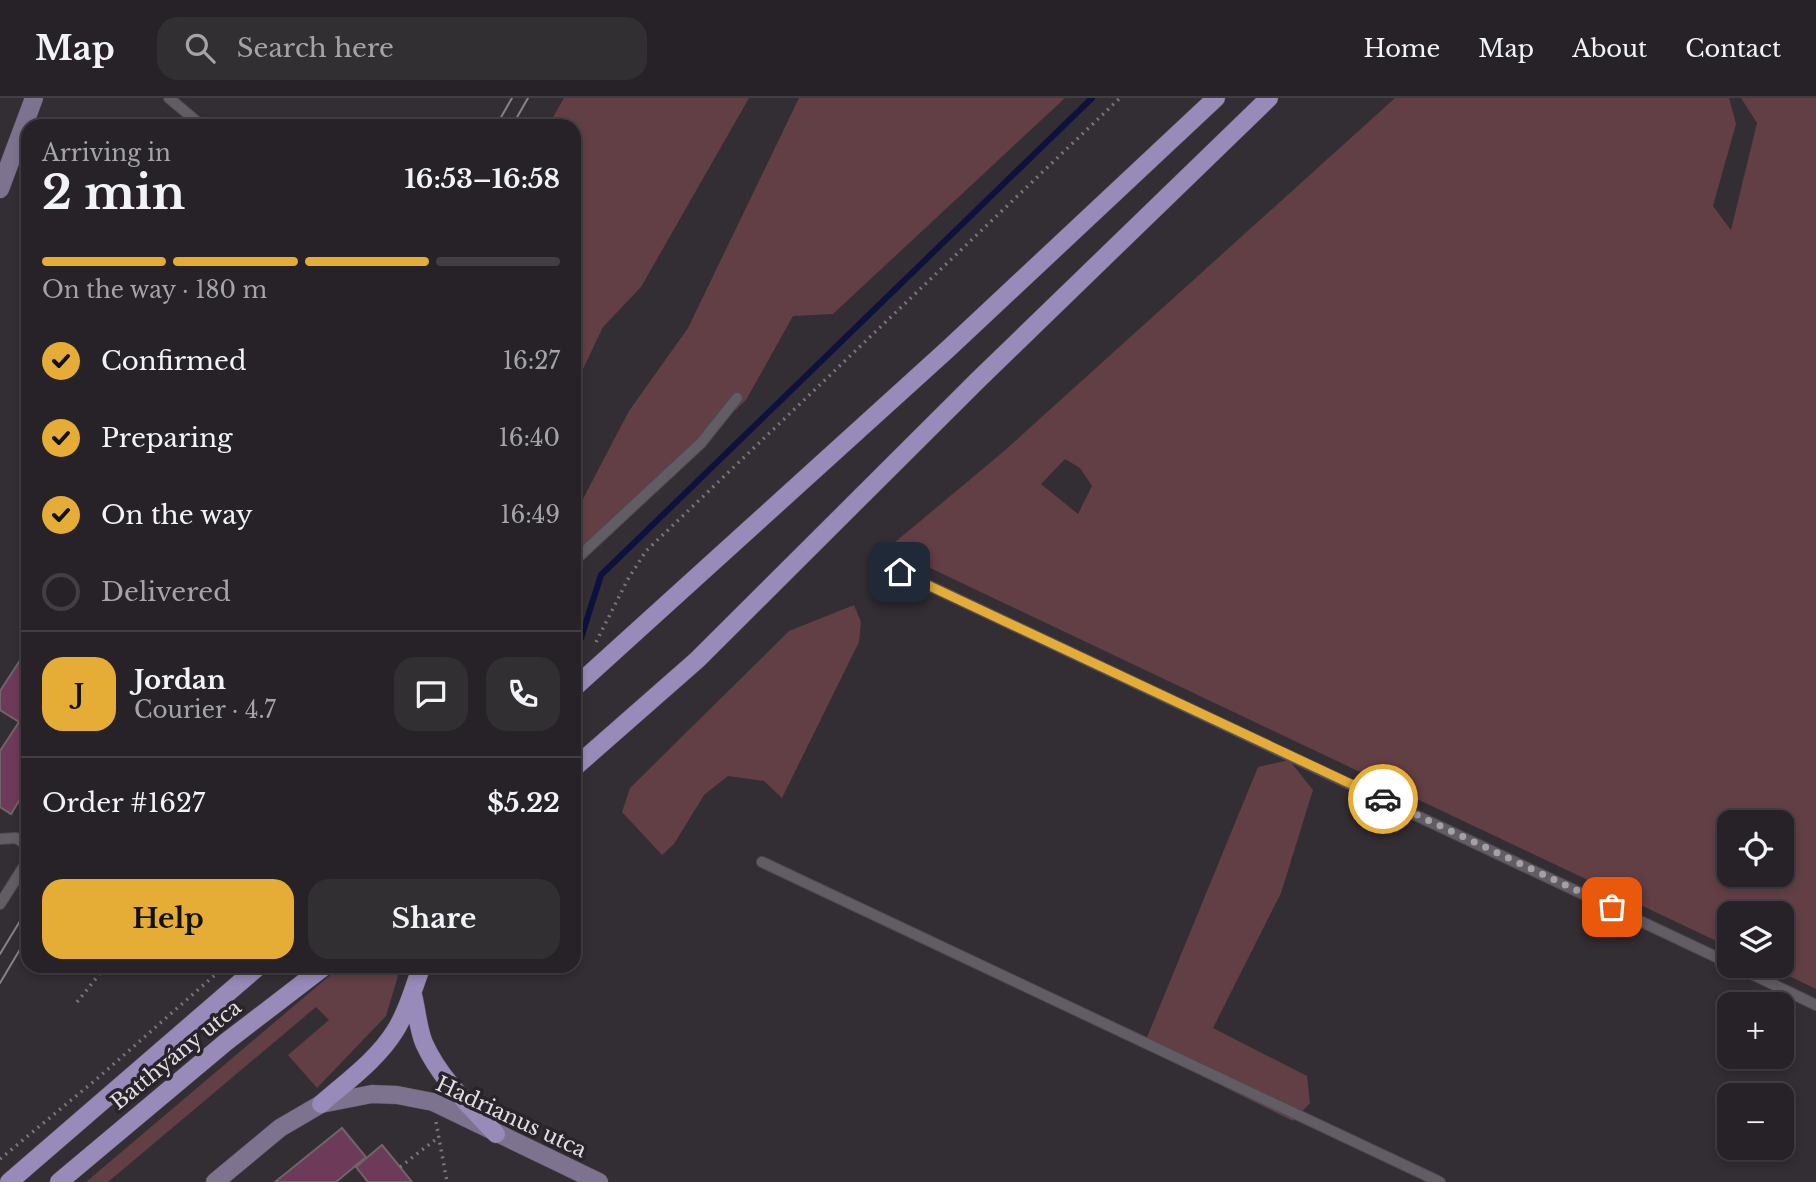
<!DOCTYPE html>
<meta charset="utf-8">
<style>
body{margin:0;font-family:"Libre Baskerville",serif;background:#322f33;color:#f1f3f6;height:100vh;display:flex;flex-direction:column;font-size:26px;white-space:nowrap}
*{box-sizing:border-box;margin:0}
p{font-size:23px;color:#a4a4a7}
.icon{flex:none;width:38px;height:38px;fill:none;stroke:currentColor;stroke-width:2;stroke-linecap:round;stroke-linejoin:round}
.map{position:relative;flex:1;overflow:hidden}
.panel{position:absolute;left:21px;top:21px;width:560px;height:854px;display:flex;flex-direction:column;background:#262227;border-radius:21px;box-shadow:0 4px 10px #0003,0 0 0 2px #423f44}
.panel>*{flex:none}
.tools{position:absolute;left:1717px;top:712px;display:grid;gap:14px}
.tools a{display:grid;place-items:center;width:77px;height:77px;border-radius:14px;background:#262227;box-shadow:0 4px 10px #0003,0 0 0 2px #423f44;font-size:35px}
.pin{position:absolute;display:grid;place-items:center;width:60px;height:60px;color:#fff;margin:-30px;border-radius:14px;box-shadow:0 4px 10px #0006}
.courier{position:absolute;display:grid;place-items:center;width:70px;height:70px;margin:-35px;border:5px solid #e5ad35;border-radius:50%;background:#fff;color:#222;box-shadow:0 2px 9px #0007}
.head em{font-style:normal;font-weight:800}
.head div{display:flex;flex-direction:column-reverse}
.head{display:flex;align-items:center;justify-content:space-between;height:119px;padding:0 21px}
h1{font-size:46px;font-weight:800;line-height:52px}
.bar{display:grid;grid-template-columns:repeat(4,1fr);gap:10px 7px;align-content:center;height:84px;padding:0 21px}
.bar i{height:9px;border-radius:5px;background:#423f44}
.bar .current{background:#e5ad35}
.bar p{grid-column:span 4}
.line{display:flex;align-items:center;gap:18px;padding:0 21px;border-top:2px solid #423f44}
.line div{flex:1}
.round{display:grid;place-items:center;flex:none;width:74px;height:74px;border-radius:21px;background:#322f33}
ol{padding:0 21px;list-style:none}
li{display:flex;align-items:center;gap:21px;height:77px}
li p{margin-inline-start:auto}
li .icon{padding:7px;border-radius:50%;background:#e5ad35;color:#111;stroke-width:4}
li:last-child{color:#a4a4a7}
li i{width:38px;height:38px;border:4px solid #423f44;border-radius:50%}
.action{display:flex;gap:14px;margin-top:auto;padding:14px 21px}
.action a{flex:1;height:80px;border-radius:21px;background:#e5ad35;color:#111;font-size:28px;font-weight:800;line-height:80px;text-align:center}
.action a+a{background:#322f33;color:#f1f3f6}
header{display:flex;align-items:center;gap:42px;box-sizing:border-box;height:98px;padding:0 35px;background:#262227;border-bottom:2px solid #423f44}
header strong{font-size:33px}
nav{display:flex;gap:38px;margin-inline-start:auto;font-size:24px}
.search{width:490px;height:63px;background:#322f33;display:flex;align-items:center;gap:18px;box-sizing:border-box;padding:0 24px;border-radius:21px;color:#a4a4a7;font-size:26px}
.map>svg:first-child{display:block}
.green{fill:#623f45;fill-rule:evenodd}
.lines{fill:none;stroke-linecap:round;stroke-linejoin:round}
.stream{stroke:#0c113e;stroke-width:6}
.building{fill:#6e3a59;stroke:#6e6469;stroke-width:2}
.lane-casing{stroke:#4f4950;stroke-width:12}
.secondary-casing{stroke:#4f4950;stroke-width:19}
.primary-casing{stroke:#4f4950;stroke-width:19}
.path{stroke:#7a757b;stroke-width:3.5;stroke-dasharray:2 5;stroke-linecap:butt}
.lane{stroke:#625c64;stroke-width:10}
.secondary{stroke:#7d738f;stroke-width:18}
.primary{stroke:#988ab9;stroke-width:18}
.tram{stroke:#868187;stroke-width:2}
.done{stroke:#a5a0a6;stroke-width:7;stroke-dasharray:0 12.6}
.route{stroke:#e5ad35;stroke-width:9}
.labels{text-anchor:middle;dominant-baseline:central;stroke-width:7;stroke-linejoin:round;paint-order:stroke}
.street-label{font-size:21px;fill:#e2dee3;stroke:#29232a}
</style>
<header>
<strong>Map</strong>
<div class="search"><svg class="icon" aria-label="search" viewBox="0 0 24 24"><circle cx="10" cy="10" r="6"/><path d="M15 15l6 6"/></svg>Search here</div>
<nav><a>Home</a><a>Map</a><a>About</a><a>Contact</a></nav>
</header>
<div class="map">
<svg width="1816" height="1084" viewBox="0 0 1816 1084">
<rect width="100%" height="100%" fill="#332d34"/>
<!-- green -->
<path class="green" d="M 564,0 L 749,0 L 641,189 L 603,229 L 574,290 L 574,28 L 548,28 Z
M 799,0 L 1065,0 L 833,216 L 793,218 L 746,302 L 574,463 L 574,418 L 629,313 L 688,230 Z
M 1395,0 L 1729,0 L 1736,26 L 1713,108 L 1731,132 L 1757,25 L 1741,0 L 1816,0 L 1816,891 L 1768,868 L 1782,868 L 1782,816 L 1729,816 L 1729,849 L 888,450 L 1003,354 ZM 1065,361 L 1080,370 L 1092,388 L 1078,416 L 1041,386 ZM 1782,724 L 1782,777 L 1729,777 L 1729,724 Z
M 854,507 L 861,524 L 859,544 L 782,700 L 764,683 L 728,678 L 704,697 L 674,746 L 662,757 L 622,714 L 630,690 L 789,533 Z
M 1289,662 L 1313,692 L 1281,795 L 1213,930 L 1307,978 L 1310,1005 L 1293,1023 L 1143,949 L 1258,669 Z
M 341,868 L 401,868 L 386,918 L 317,990 L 288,957 L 329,922 L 316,909 L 108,1084 L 86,1084 Z"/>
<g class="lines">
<!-- stream -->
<path class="stream" d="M 574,546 L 581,540 L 601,477 L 1092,0"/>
</g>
<!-- building -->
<path class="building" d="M 28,550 L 28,688 L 11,716 L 0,709 L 0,653 L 19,624 L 0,612 L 0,593 Z
M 342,1030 L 366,1059 L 336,1084 L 275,1084 Z
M 382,1047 L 400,1069 L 412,1084 L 368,1084 L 356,1069 Z"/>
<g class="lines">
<!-- lane casing -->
<g class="lane-casing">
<path id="lane" d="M 169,0 L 202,28
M 574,463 L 701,345 L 737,300
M 900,474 L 1729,865
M 0,741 L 16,740 L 28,747
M 762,764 L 1440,1084
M 0,806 L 28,762
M 1735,868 L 1816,907"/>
</g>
<!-- secondary casing -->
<g class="secondary-casing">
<path id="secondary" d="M 0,91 L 34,0
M 215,1084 L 280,1030 L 321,1006 L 372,996 L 397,997 L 433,1004 L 599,1084"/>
</g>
<!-- primary casing -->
<g class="primary-casing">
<path id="primary" d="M 574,590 L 948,251 L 1216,0
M 574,670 L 697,562 L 979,281 L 1269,0
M 413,897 C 417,912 418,931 424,945 C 440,981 470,1008 496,1036
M 321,1006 C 346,984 377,962 395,933 C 408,913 413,890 422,868
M 9,1084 L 259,868
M 59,1084 L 226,944 L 325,868"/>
</g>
<!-- path -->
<path class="path" d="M 596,544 L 628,481 L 646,453 L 1120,0
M 77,904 L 106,868
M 436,1024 L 447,1084
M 0,1061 L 99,979 L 225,868
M 400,1069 L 439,1039"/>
<!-- lane -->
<use href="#lane" class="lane"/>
<!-- secondary -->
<use href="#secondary" class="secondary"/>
<!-- primary -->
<use href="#primary" class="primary"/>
<!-- tram -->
<path class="tram" d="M 496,28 L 512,0
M 512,28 L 528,0
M 0,856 L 28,810
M 0,885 L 28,838"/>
</g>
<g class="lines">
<!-- done -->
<path class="done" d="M 1383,701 L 1612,809"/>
<!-- route -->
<path class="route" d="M 900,474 L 1383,701"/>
</g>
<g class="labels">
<!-- street labels -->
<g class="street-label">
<text transform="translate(176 957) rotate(-39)">Batthyány utca</text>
<text transform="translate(511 1019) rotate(25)">Hadrianus utca</text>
</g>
</g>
</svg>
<div class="tools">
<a><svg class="icon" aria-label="locate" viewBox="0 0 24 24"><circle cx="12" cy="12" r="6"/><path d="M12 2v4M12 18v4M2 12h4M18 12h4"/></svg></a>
<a><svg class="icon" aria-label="layers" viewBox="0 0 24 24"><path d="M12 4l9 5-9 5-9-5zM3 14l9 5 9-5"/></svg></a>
<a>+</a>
<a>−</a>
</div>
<div class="pin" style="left:1612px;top:809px;background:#ea580c"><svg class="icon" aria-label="bag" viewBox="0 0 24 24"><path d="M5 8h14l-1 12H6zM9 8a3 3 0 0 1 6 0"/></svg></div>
<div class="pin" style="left:900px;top:474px;background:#1f2937"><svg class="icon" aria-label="home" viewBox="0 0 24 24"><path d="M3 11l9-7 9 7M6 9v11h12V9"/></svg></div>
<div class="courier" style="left:1383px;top:701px"><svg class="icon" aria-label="car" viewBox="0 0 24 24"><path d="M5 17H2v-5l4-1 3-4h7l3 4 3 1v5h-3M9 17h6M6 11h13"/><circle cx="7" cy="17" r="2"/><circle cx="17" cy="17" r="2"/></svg></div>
<section class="panel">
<div class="head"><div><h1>2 min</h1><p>Arriving in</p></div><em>16:53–16:58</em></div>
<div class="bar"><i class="current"></i><i class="current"></i><i class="current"></i><i></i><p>On the way · 180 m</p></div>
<ol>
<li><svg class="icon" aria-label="check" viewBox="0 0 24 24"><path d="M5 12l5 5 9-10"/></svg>Confirmed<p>16:27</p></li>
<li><svg class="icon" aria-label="check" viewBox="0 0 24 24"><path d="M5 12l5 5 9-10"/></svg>Preparing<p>16:40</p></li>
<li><svg class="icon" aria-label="check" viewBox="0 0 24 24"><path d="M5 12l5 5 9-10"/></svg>On the way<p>16:49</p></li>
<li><i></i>Delivered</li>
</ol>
<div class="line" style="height:126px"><b class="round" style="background:#e5ad35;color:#111">J</b><div><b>Jordan</b><p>Courier · 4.7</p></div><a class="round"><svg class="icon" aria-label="chat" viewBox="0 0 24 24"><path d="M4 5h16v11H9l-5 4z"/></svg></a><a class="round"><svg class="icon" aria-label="phone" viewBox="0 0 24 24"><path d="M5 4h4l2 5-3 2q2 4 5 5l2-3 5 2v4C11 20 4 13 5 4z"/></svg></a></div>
<div class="line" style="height:91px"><div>Order #1627</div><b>$5.22</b></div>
<div class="action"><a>Help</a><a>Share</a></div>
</section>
</div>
